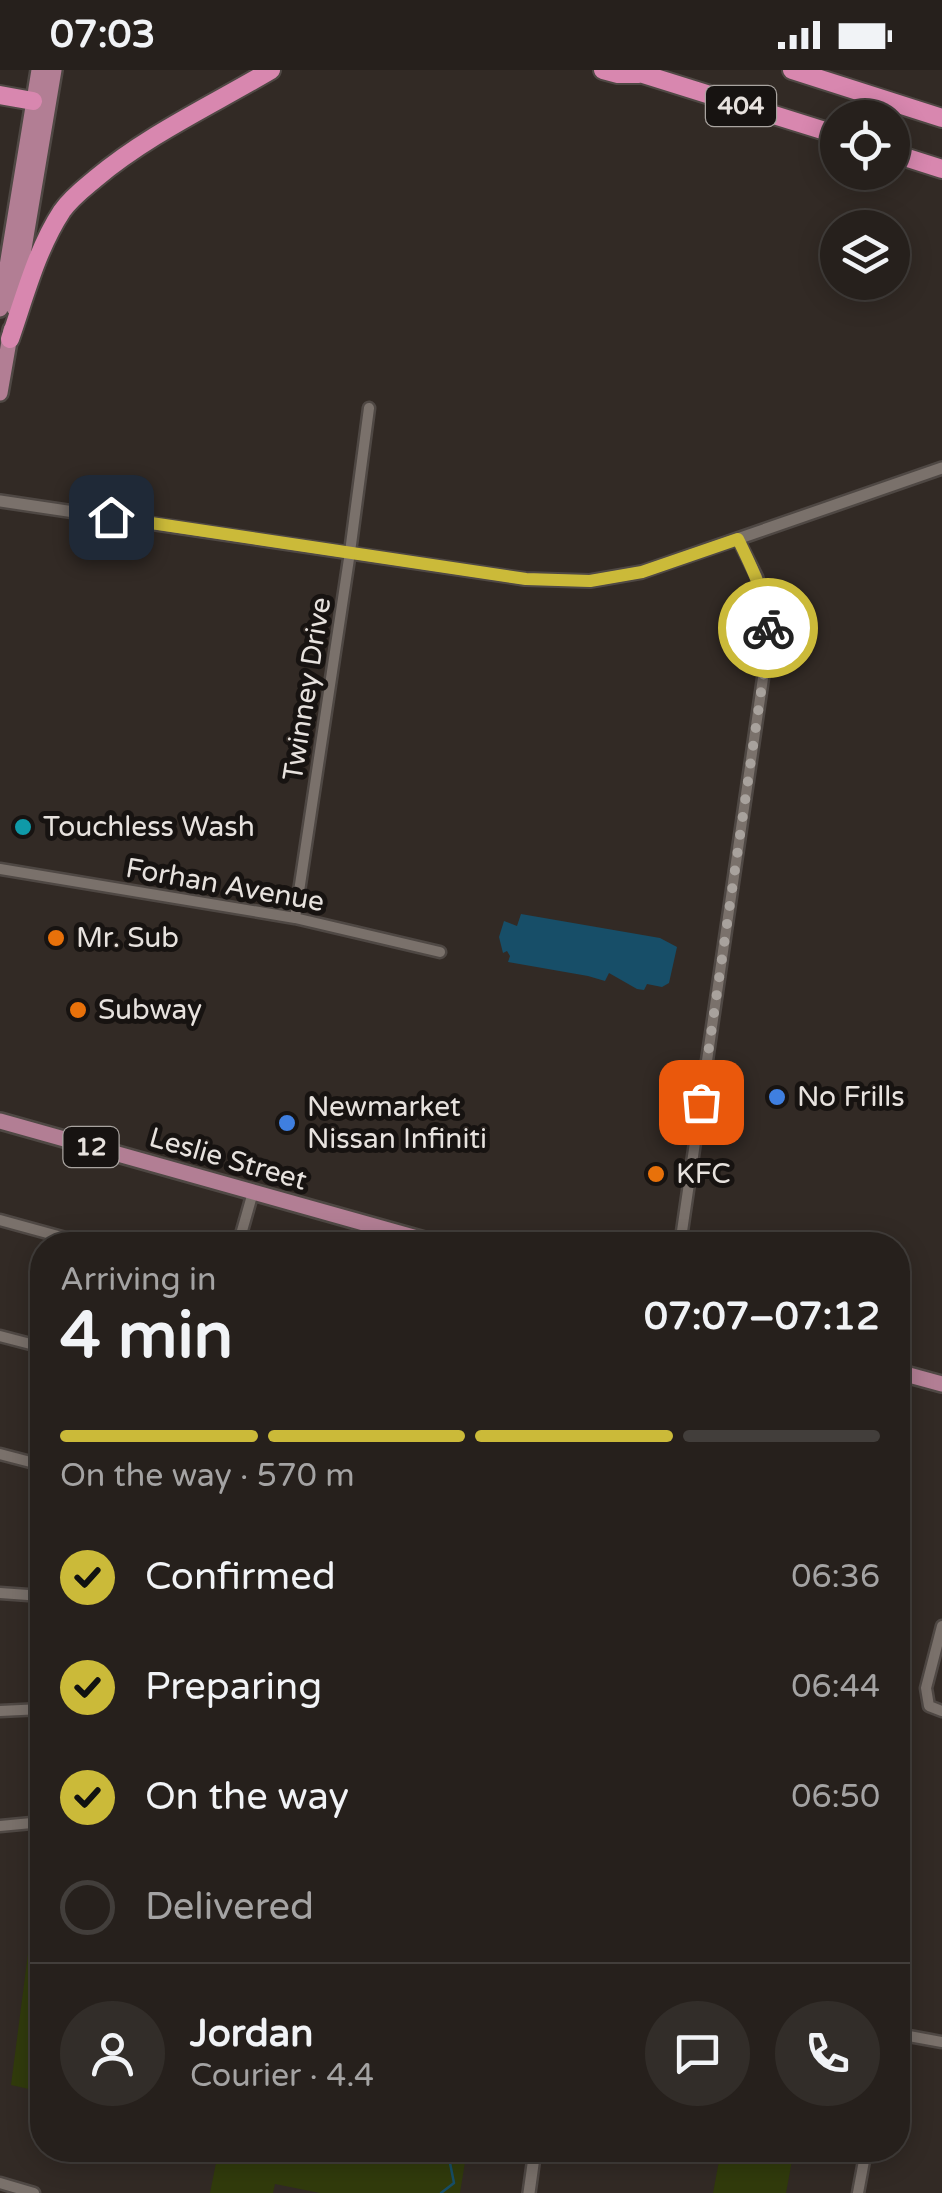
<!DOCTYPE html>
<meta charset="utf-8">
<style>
body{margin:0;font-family:"Varela Round",sans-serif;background:#322d29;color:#f1f3f6;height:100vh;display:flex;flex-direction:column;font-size:38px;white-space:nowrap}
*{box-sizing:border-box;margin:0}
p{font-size:32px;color:#a4a3a3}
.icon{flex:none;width:55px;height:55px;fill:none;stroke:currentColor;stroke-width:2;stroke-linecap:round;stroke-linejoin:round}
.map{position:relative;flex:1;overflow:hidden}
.drawer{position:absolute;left:30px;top:1162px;width:880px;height:930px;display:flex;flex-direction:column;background:#26201c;border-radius:40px;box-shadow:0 5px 25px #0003,0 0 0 2px #423e3b}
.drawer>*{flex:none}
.controls{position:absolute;left:820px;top:30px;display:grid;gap:20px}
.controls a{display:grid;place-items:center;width:90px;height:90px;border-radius:50%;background:#26201c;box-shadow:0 5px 25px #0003,0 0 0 2px #423e3b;font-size:50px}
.pin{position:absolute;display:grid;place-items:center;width:85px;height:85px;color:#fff;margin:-42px;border-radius:20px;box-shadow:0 5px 15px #0006}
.courier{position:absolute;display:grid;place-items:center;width:100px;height:100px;margin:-50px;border:8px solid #cbba39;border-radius:50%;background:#fff;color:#222;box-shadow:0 2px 12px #0007}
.head em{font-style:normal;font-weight:700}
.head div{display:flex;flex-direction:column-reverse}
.head{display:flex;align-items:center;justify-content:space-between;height:170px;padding:0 30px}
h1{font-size:65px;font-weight:700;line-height:75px}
.bar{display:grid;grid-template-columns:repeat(4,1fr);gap:15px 10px;align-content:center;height:120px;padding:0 30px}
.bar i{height:12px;border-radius:8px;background:#423e3b}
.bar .on{background:#cbba39}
.bar p{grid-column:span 4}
.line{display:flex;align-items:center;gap:25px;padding:0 30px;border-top:2px solid #423e3b}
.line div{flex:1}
.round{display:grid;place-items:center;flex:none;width:105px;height:105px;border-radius:52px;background:#322d29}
ol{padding:0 30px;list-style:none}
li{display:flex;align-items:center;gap:30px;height:110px}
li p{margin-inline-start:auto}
li .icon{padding:10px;border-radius:50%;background:#cbba39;color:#111;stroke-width:4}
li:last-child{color:#a4a3a3}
li i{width:55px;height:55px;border:5px solid #423e3b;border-radius:50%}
.status{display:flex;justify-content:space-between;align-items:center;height:70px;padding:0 50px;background:#26201c;direction:ltr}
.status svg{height:28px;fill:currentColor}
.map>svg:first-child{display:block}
.green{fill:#313b0c}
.water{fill:#174e68}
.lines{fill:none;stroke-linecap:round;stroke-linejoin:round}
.stream{stroke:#174e68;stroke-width:2.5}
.minor-casing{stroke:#4f4844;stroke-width:15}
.tertiary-casing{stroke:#4f4844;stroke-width:16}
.primary-casing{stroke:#4f4844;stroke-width:20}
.motorway-casing{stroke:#4f4844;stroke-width:22}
.minor{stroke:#7a716b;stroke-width:10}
.tertiary{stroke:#7a716b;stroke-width:11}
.primary{stroke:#b27e94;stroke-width:15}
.motorway{stroke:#d887af;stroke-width:18}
.done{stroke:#a8a29d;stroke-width:10;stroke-dasharray:0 18}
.route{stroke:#cbba39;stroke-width:12}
.culture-dot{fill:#0f9aa8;stroke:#171311;stroke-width:4}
.food-dot{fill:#e8710a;stroke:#171311;stroke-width:4}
.shop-dot{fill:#3f7fe0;stroke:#171311;stroke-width:4}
.labels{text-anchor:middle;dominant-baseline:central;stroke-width:10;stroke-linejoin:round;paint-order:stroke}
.shield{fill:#171311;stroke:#a9a4a0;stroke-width:2.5}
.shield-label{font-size:25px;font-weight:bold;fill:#e7e2de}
.street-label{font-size:28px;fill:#e7e2de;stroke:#171311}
.poi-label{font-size:28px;fill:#e7e2de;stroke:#171311;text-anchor:start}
</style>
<div class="status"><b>07:03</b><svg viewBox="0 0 49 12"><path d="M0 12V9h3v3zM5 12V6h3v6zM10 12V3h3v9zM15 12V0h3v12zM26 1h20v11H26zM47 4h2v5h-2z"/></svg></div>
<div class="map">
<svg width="942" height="2123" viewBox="0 0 942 2123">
<rect width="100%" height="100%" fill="#322a25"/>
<!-- green -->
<path class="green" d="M 37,1814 L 42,1815 L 42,2022 L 11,2015 Z
M 214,2080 L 467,2080 L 460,2123 L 320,2123 L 275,2114 L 273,2123 L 210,2123 L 217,2088 Z
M 721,2080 L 794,2080 L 786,2123 L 713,2123 Z"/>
<!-- water -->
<path class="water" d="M 521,844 L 660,868 L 677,877 L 669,913 L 662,917 L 647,914 L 644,920 L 637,919 L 609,903 L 605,911 L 588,906 L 508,892 L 510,886 L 507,881 L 503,883 L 499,867 L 504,851 L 517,856 Z"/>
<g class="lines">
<!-- stream -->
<path class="stream" d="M 430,2080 L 436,2085 L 449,2088 L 454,2113 L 441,2123"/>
<!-- minor casing -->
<g class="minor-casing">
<path id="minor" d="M 0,799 L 295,848 L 440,882
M 295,848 L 350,482 L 369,338
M 0,1150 L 91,1175
M 238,1175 L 253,1122
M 680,1175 L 768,574 L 767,540 L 757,507 L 738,469
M 0,1266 L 42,1277
M 0,1384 L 42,1395
M 0,1523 L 42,1526
M 942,1556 L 926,1618 L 929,1636 L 942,1641
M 0,1641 L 42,1639
M 0,1756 L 42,1752
M 898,1964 L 942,1972
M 0,2113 L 34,2123
M 858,2123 L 866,2080"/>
</g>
<!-- tertiary casing -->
<g class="tertiary-casing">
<path id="tertiary" d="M 0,431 L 525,509 L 590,511 L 642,502 L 942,398
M 529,2123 L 535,2080"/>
</g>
<!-- primary casing -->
<g class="primary-casing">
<path id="primary" d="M 14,238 L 54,0
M 0,239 L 39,0
M 0,323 L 11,260
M 0,1051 L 442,1175
M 898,1302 L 942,1314"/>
</g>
<!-- motorway casing -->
<g class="motorway-casing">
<path id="motorway" d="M 603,0 L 618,4 L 639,4
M 630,0 L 838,65
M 792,0 L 942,48
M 0,25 L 33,31
M 892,83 L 942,99
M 10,269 C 25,226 37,179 62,141 C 71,128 83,119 95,109 C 147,65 212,35 271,0"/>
</g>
<!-- minor -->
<use href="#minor" class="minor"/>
<!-- tertiary -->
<use href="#tertiary" class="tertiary"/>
<!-- primary -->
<use href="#primary" class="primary"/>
<!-- motorway -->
<use href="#motorway" class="motorway"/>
</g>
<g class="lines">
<!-- done -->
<path class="done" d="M 701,1032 L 768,574 L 768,558"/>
<!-- route -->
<path class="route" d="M 111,447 L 526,509 L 590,511 L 642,502 L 738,469 C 752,498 766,525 768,558"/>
</g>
<!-- markers -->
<circle class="culture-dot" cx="23" cy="757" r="10"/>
<g class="food-dot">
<circle cx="56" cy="868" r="10"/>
<circle cx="78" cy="940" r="10"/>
<circle cx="656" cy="1104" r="10"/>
</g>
<g class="shop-dot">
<circle cx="777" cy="1027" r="10"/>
<circle cx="287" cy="1053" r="10"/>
</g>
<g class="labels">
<!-- shield labels -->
<g class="shield">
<rect x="706" y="16" width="70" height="40" rx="8"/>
<rect x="63.5" y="1057" width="55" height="40" rx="8"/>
</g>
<g class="shield-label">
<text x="741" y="36">404</text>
<text x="91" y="1077">12</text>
</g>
<!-- street labels -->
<g class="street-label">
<text transform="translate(307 619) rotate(-81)">Twinney Drive</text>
<text transform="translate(225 815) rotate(10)">Forhan Avenue</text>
<text transform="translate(228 1089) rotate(16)">Leslie Street</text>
</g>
<!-- poi labels -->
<g class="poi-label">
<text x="43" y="757">Touchless Wash</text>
<text x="76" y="868">Mr. Sub</text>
<text x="98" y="940">Subway</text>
<text x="797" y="1027">No Frills</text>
<text x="307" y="1037">Newmarket<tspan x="307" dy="32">Nissan Infiniti</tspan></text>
<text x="676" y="1104">KFC</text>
</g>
</g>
</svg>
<div class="controls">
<a><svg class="icon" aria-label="locate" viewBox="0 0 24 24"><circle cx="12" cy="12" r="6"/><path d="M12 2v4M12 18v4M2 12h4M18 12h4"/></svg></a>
<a><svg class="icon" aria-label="layers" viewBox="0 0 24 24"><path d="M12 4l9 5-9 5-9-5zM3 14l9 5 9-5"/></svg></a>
</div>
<div class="pin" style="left:701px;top:1032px;background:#ea580c"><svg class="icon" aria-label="bag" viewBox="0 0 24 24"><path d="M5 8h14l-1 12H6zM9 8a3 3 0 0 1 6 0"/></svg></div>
<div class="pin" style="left:111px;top:447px;background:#1f2937"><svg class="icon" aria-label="home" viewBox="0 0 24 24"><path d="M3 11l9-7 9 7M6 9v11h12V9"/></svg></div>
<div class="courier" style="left:768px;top:558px"><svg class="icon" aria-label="bike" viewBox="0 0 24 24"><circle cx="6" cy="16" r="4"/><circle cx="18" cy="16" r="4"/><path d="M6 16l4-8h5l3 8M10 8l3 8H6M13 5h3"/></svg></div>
<section class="drawer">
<div class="head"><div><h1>4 min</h1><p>Arriving in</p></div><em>07:07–07:12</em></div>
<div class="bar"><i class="on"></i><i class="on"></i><i class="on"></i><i></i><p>On the way · 570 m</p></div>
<ol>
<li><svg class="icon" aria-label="check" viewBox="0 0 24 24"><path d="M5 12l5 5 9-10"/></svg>Confirmed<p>06:36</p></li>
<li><svg class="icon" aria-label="check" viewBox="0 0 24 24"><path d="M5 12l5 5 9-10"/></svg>Preparing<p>06:44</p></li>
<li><svg class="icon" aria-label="check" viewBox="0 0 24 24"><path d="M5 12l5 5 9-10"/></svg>On the way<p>06:50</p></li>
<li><i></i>Delivered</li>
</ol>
<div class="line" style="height:180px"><a class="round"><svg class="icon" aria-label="person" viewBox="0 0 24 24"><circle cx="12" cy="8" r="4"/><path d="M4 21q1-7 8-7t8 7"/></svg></a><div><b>Jordan</b><p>Courier · 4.4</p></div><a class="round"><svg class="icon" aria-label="chat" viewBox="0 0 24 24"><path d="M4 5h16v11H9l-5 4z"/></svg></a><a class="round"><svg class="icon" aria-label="phone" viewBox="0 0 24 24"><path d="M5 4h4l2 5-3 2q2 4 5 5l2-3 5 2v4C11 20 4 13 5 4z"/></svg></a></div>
</section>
</div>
